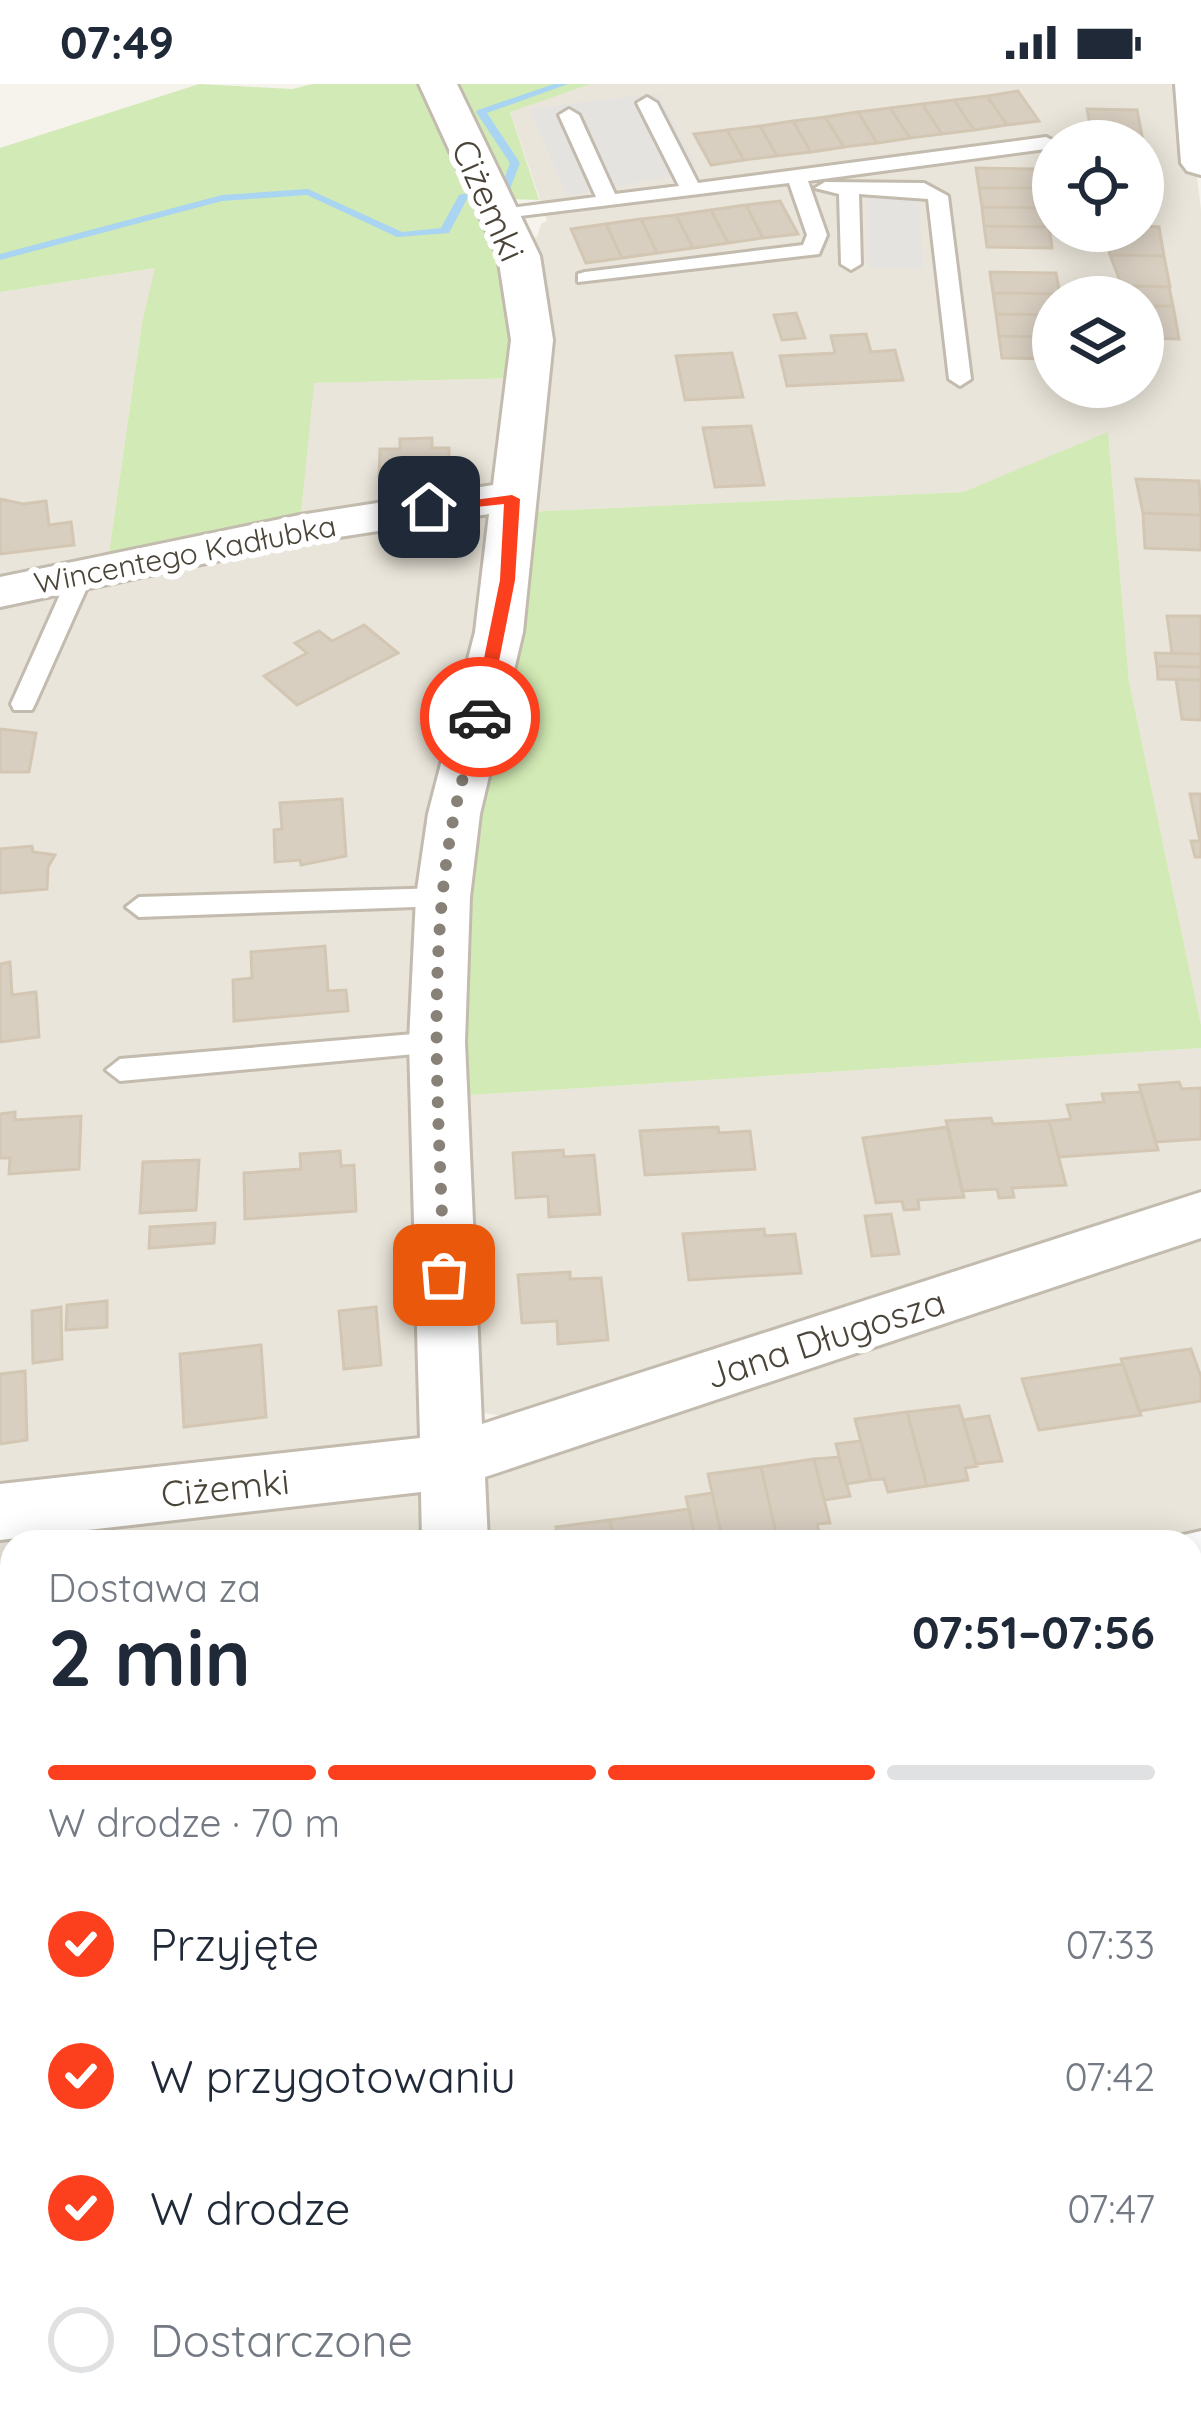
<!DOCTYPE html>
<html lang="pl">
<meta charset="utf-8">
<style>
body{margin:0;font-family:Quicksand,sans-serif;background:#f6f6f7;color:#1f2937;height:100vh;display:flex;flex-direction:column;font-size:45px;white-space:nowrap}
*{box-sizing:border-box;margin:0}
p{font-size:39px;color:#747a83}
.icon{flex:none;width:66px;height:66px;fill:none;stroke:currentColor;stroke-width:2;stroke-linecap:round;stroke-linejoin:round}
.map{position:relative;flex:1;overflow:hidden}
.sheet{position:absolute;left:0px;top:1446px;width:1203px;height:903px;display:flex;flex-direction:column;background:#fff;border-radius:36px 36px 0 0;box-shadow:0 6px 30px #0003}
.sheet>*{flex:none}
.buttons{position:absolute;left:1032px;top:36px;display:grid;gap:24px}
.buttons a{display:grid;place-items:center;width:132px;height:132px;border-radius:50%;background:#fff;box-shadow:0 6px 30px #0003;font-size:60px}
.pin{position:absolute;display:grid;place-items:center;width:102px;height:102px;color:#fff;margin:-51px;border-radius:24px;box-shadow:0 6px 18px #0006}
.courier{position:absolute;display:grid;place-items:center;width:120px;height:120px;margin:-60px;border:9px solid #fc3f1d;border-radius:50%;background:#fff;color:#222;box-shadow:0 3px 15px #0007}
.head em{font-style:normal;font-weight:800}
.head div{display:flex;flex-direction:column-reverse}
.head{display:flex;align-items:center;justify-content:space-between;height:204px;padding:0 48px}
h1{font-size:78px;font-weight:800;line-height:90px}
.bar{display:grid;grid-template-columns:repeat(4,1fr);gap:18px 12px;align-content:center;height:144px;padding:0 48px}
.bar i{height:15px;border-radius:9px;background:#e0e1e3}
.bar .on{background:#fc3f1d}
.bar p{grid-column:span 4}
ol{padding:0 48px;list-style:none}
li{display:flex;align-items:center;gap:36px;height:132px}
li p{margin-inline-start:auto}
li .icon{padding:12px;border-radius:50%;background:#fc3f1d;color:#fff;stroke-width:4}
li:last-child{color:#747a83}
li i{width:66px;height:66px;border:6px solid #e0e1e3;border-radius:50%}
.status{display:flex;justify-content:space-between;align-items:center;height:84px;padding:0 60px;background:#fff;direction:ltr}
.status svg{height:33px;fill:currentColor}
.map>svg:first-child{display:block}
.residential{fill:#eae5da;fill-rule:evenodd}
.green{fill:#d2eab5}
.parking{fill:#e5e3e0}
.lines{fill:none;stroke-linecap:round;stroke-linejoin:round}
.stream{fill:#a9d4f2;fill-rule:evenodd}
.building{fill:#d8cfc1;stroke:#d3c7b4;stroke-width:3}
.service-casing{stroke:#c2bbae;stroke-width:6}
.minor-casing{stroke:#c2bbae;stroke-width:6}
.service{fill:#fff;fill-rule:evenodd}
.minor{fill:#fff;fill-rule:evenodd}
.route{fill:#fc3f1d}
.done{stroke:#878178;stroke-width:12;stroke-dasharray:0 21.6}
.labels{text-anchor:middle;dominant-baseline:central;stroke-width:12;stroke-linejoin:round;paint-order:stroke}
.far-street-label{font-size:30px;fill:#4b4439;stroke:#fff}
.street-label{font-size:36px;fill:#4b4439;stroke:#fff}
</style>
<div class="status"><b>07:49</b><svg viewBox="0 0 49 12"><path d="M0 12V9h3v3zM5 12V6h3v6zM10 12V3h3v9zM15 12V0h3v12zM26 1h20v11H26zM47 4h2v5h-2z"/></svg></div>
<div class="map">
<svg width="1201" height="2348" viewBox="0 0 1201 2348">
<rect width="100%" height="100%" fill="#f6f3ec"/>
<!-- residential -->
<path class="residential" d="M 591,0 L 1186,0 L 1201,126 L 1201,941 L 1129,597 L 1108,349 L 963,408 L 524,428 L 529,154 L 537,153 L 541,140 L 547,137 L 510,27 ZM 1053,57 L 1143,57 L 1143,147 L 1053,147 ZM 1053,213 L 1143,213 L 1143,303 L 1053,303 Z
M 156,184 L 142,239 L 108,476 L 0,499 L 0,208 Z
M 520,294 L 501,402 L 300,441 L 313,299 Z
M 497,427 L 428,1359 L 0,1412 L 0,514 L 113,487 Z
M 1201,964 L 1201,1114 L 509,1333 L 472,1327 L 456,1012 Z
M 1201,1150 L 1201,2348 L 801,2348 L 793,2337 L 1191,2337 L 1191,1458 L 479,1458 L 485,1395 L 500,1381 Z
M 427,1405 L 435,1458 L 12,1458 L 12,2337 L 747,2337 L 755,2348 L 0,2348 L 0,1443 Z"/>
<!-- green -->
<path class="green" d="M 199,0 L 292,5 L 313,0 L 425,0 L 494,139 L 520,294 L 314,299 L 300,441 L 108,476 L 142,239 L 155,184 L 0,208 L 0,64 Z
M 448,0 L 591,0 L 510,28 L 539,116 L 504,115 Z
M 1108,348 L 1129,597 L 1201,941 L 1201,964 L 456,1012 L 459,814 L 524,428 L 963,408 Z"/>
<!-- parking -->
<path class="parking" d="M 659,9 L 698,87 L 567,112 L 529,25 Z
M 867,111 L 919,112 L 923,185 L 869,184 Z"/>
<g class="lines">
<!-- stream -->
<path class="stream" d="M 554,0 L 568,0 L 487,29 L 520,79 L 510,105 L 467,115 L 449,149 L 397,153 L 307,111 L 222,117 L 0,176 L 0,170 L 222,111 L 308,105 L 402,148 L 441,144 L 459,111 L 502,101 L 510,79 L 476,28 L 478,26 Z"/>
</g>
<!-- building -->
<path class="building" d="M 1018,7 L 1039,37 L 1007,41 L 987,12 Z
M 987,12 L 1007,41 L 974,46 L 954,16 Z
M 954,16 L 974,46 L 942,50 L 922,20 Z
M 922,20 L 942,50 L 910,54 L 890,24 Z
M 890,24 L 910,54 L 877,59 L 858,28 Z
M 1087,25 L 1137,26 L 1142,52 L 1092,51 Z
M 858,28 L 877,59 L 844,63 L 825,33 Z
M 825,33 L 844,63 L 811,68 L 793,37 Z
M 793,37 L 811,68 L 777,72 L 760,42 Z
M 760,42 L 777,72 L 744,76 L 727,46 Z
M 727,46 L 744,76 L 711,81 L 694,50 Z
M 976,84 L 1039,85 L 1042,104 L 979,104 Z
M 979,104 L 1042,104 L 1045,124 L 982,123 Z
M 780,117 L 798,150 L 763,154 L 746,121 Z
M 746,121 L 763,154 L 728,159 L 711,126 Z
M 982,123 L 1045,124 L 1049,143 L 984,142 Z
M 711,126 L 728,159 L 693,164 L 676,131 Z
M 676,131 L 693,164 L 657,169 L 641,135 Z
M 641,135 L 657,169 L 622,174 L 606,140 Z
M 606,140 L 622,174 L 586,179 L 571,145 Z
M 984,142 L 1049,143 L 1052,164 L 987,163 Z
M 1143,142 L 1159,143 L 1164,172 L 1110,171 L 1108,156 L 1114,156 L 1113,147 L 1143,147 Z
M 1110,171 L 1164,172 L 1170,203 L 1122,202 Z
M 990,188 L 1056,189 L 1060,210 L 993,209 Z
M 1134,202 L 1169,203 L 1173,222 L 1143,222 L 1143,213 L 1136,213 Z
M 993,209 L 1060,210 L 1060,213 L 1053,213 L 1053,231 L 996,230 Z
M 1143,222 L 1173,222 L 1179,255 L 1143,254 Z
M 796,229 L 805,254 L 782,256 L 774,231 Z
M 996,230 L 1053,231 L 1053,253 L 999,252 Z
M 866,250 L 871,268 L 895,266 L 903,296 L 787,302 L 780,272 L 835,269 L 831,252 Z
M 999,252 L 1053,253 L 1053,275 L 1002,274 Z
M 732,269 L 743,313 L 685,316 L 676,272 Z
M 751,342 L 764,401 L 715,403 L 703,344 Z
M 432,354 L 432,364 L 449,364 L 449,391 L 379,393 L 380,365 L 400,365 L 400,355 Z
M 1136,395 L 1199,397 L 1201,431 L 1143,429 Z
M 0,415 L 23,420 L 46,417 L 49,441 L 71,438 L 74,461 L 0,470 Z
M 1143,429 L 1201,431 L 1201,466 L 1145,464 Z
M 1167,532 L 1201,532 L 1201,570 L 1172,569 Z
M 364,541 L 398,569 L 297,621 L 264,592 L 307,569 L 295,559 L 319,547 L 332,557 Z
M 1155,569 L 1201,570 L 1201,583 L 1157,582 Z
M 1157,582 L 1201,583 L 1201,596 L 1158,595 Z
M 1176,595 L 1201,596 L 1201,636 L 1182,635 Z
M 0,645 L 36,649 L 29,688 L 0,688 Z
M 1190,710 L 1201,710 L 1201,773 L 1195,773 L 1191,757 L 1200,757 Z
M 342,715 L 346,772 L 301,781 L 300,776 L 275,778 L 274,746 L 282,745 L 280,719 Z
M 32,762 L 33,768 L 55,771 L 48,783 L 47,805 L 0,809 L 0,765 Z
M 325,862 L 328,907 L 346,906 L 348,927 L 234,937 L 233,896 L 252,894 L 251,868 Z
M 10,878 L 12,911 L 36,908 L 39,953 L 0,958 L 0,880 Z
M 1179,998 L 1182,1005 L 1201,1004 L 1201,1055 L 1156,1058 L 1139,1001 Z
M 1141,1008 L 1158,1066 L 1059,1073 L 1049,1037 L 1071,1035 L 1067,1021 L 1104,1018 L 1102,1010 Z
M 15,1028 L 15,1036 L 81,1032 L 79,1085 L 9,1090 L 10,1074 L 0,1074 L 0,1030 Z
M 991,1034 L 993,1040 L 1049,1037 L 1066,1101 L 1012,1104 L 1014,1113 L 999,1114 L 997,1105 L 962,1107 L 946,1037 Z
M 718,1043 L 719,1049 L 750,1047 L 755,1085 L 645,1091 L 640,1047 Z
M 948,1043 L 964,1113 L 918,1116 L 919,1125 L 904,1126 L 902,1117 L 876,1119 L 863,1054 Z
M 563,1066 L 564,1073 L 594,1071 L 600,1130 L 549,1133 L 548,1112 L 516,1114 L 513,1069 Z
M 340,1067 L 341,1082 L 354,1081 L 356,1127 L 245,1135 L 244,1089 L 301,1085 L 300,1070 Z
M 199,1076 L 196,1126 L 140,1129 L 143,1078 Z
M 891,1130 L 899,1170 L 872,1172 L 865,1132 Z
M 215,1139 L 214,1159 L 149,1164 L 150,1143 Z
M 764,1145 L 765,1152 L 795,1150 L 801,1189 L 689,1196 L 683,1150 Z
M 570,1188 L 570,1195 L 601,1194 L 608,1256 L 558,1260 L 557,1237 L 522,1239 L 518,1191 Z
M 107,1217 L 107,1243 L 66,1246 L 67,1221 Z
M 61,1223 L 62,1275 L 33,1279 L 32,1227 Z
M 376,1223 L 381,1281 L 344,1285 L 339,1227 Z
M 261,1261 L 266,1333 L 184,1343 L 180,1270 Z
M 1191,1265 L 1201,1293 L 1201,1317 L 1139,1327 L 1121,1275 Z
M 1123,1280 L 1141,1331 L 1039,1346 L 1022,1295 Z
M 25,1287 L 27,1356 L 0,1360 L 0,1290 Z
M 959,1322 L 977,1382 L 965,1384 L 968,1396 L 927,1402 L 907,1328 Z
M 907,1328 L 927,1402 L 888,1408 L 884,1395 L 871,1396 L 855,1335 Z
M 989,1332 L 1002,1377 L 976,1380 L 963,1336 Z
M 861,1357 L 871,1396 L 846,1400 L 836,1360 Z
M 839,1373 L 850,1412 L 824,1416 L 814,1375 Z
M 814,1375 L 830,1439 L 817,1440 L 820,1453 L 778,1458 L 761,1383 Z
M 761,1383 L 778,1458 L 737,1458 L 735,1452 L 722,1453 L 708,1390 Z
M 712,1409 L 722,1453 L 696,1457 L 686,1413 Z
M 689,1425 L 696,1458 L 614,1458 L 610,1436 Z
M 610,1436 L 614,1458 L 558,1458 L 556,1443 Z
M 96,1445 L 96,1458 L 54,1458 L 54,1450 Z
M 1201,1512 L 1201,1568 L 1191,1569 L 1191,1514 Z
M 0,1526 L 12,1533 L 12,1634 L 0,1636 Z
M 1201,1568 L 1201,1622 L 1197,1623 L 1201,1638 L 1191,1640 L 1191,1569 Z
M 1191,1892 L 1201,1924 L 1201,1982 L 1191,1984 Z
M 947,2337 L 1068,2337 L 1069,2338 L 1006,2348 L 950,2348 Z"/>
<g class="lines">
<!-- service casing -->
<g class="service-casing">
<path id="service" d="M 647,13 L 657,19 L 698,99 L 1046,53 L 1054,57 L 1046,65 L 808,97 L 827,151 L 819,170 L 578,198 L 578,190 L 585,188 L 803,161 L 807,151 L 789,99 L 496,135 L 493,131 L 503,125 L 596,113 L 559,31 L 569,25 L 579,31 L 615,110 L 679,102 L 637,19 Z
M 924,99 L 948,112 L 971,295 L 960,302 L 949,295 L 928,115 L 859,110 L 861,180 L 851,186 L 841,180 L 839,110 L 815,104 L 825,98 Z
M 82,481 L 94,488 L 35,620 L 32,626 L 14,626 L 11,620 L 70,488 Z
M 443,804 L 456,813 L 443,822 L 139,833 L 126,823 L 139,813 Z
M 437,948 L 451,958 L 437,968 L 120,997 L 106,986 L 120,975 Z
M 1201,1447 L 1201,1475 L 1191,1476 L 1191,1458 L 1177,1458 L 1179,1452 Z"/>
</g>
<!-- minor casing -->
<g class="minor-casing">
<path id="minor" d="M 419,0 L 457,0 L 540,172 L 553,256 L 523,548 L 480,730 L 470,813 L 465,958 L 482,1340 L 1201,1108 L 1201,1154 L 485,1393 L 488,1458 L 422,1458 L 421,1408 L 0,1456 L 0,1400 L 420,1354 L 409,958 L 416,813 L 428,730 L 475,548 L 489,430 L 300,459 L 0,523 L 0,493 L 300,431 L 493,401 L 511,256 L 498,172 Z
M 1175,0 L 1201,0 L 1201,91 L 1187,87 L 1181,79 Z
M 729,2337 L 814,2337 L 819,2348 L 734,2348 Z"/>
</g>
<!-- service -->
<use href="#service" class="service"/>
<!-- minor -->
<use href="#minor" class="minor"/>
</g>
<!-- route -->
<path class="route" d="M 512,411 L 520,415 L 515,496 L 488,633 L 480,638 L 472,633 L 500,496 L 504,420 L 429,428 L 421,423 Z"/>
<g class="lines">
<!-- done -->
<path class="done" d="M 444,1191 C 440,1039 425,882 454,731 C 461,698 471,665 480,633"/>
</g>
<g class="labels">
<!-- far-street labels -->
<g class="far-street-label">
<text transform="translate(185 470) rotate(-11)">Wincentego Kadłubka</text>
</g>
<!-- street labels -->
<g class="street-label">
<text transform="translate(489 116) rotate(66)">Ciżemki</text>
<text transform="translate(825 1254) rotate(-18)">Jana Długosza</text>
<text transform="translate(225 1403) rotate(-6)">Ciżemki</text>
</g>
</g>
</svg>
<div class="buttons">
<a><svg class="icon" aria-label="locate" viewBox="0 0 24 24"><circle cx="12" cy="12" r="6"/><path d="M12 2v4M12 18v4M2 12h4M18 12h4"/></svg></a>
<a><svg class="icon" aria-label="layers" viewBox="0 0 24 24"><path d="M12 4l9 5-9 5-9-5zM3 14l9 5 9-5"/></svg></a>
</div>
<div class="pin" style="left:444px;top:1191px;background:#ea580c"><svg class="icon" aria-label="bag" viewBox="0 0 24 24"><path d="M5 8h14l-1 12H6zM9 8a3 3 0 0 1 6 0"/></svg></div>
<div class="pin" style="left:429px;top:423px;background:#1f2937"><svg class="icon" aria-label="home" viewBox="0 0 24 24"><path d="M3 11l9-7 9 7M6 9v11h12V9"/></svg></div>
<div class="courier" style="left:480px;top:633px"><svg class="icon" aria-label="car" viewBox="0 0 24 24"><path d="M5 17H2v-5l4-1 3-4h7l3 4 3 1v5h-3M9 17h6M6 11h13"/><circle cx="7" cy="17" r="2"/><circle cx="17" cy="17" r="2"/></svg></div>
<section class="sheet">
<div class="head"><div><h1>2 min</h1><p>Dostawa za</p></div><em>07:51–07:56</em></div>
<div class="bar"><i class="on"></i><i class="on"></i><i class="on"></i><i></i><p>W drodze · 70 m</p></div>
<ol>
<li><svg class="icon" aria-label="check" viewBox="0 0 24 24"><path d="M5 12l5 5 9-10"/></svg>Przyjęte<p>07:33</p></li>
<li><svg class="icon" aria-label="check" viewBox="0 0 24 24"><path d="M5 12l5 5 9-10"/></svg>W przygotowaniu<p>07:42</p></li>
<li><svg class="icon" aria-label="check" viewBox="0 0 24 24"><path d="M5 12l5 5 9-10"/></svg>W drodze<p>07:47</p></li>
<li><i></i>Dostarczone</li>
</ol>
</section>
</div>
